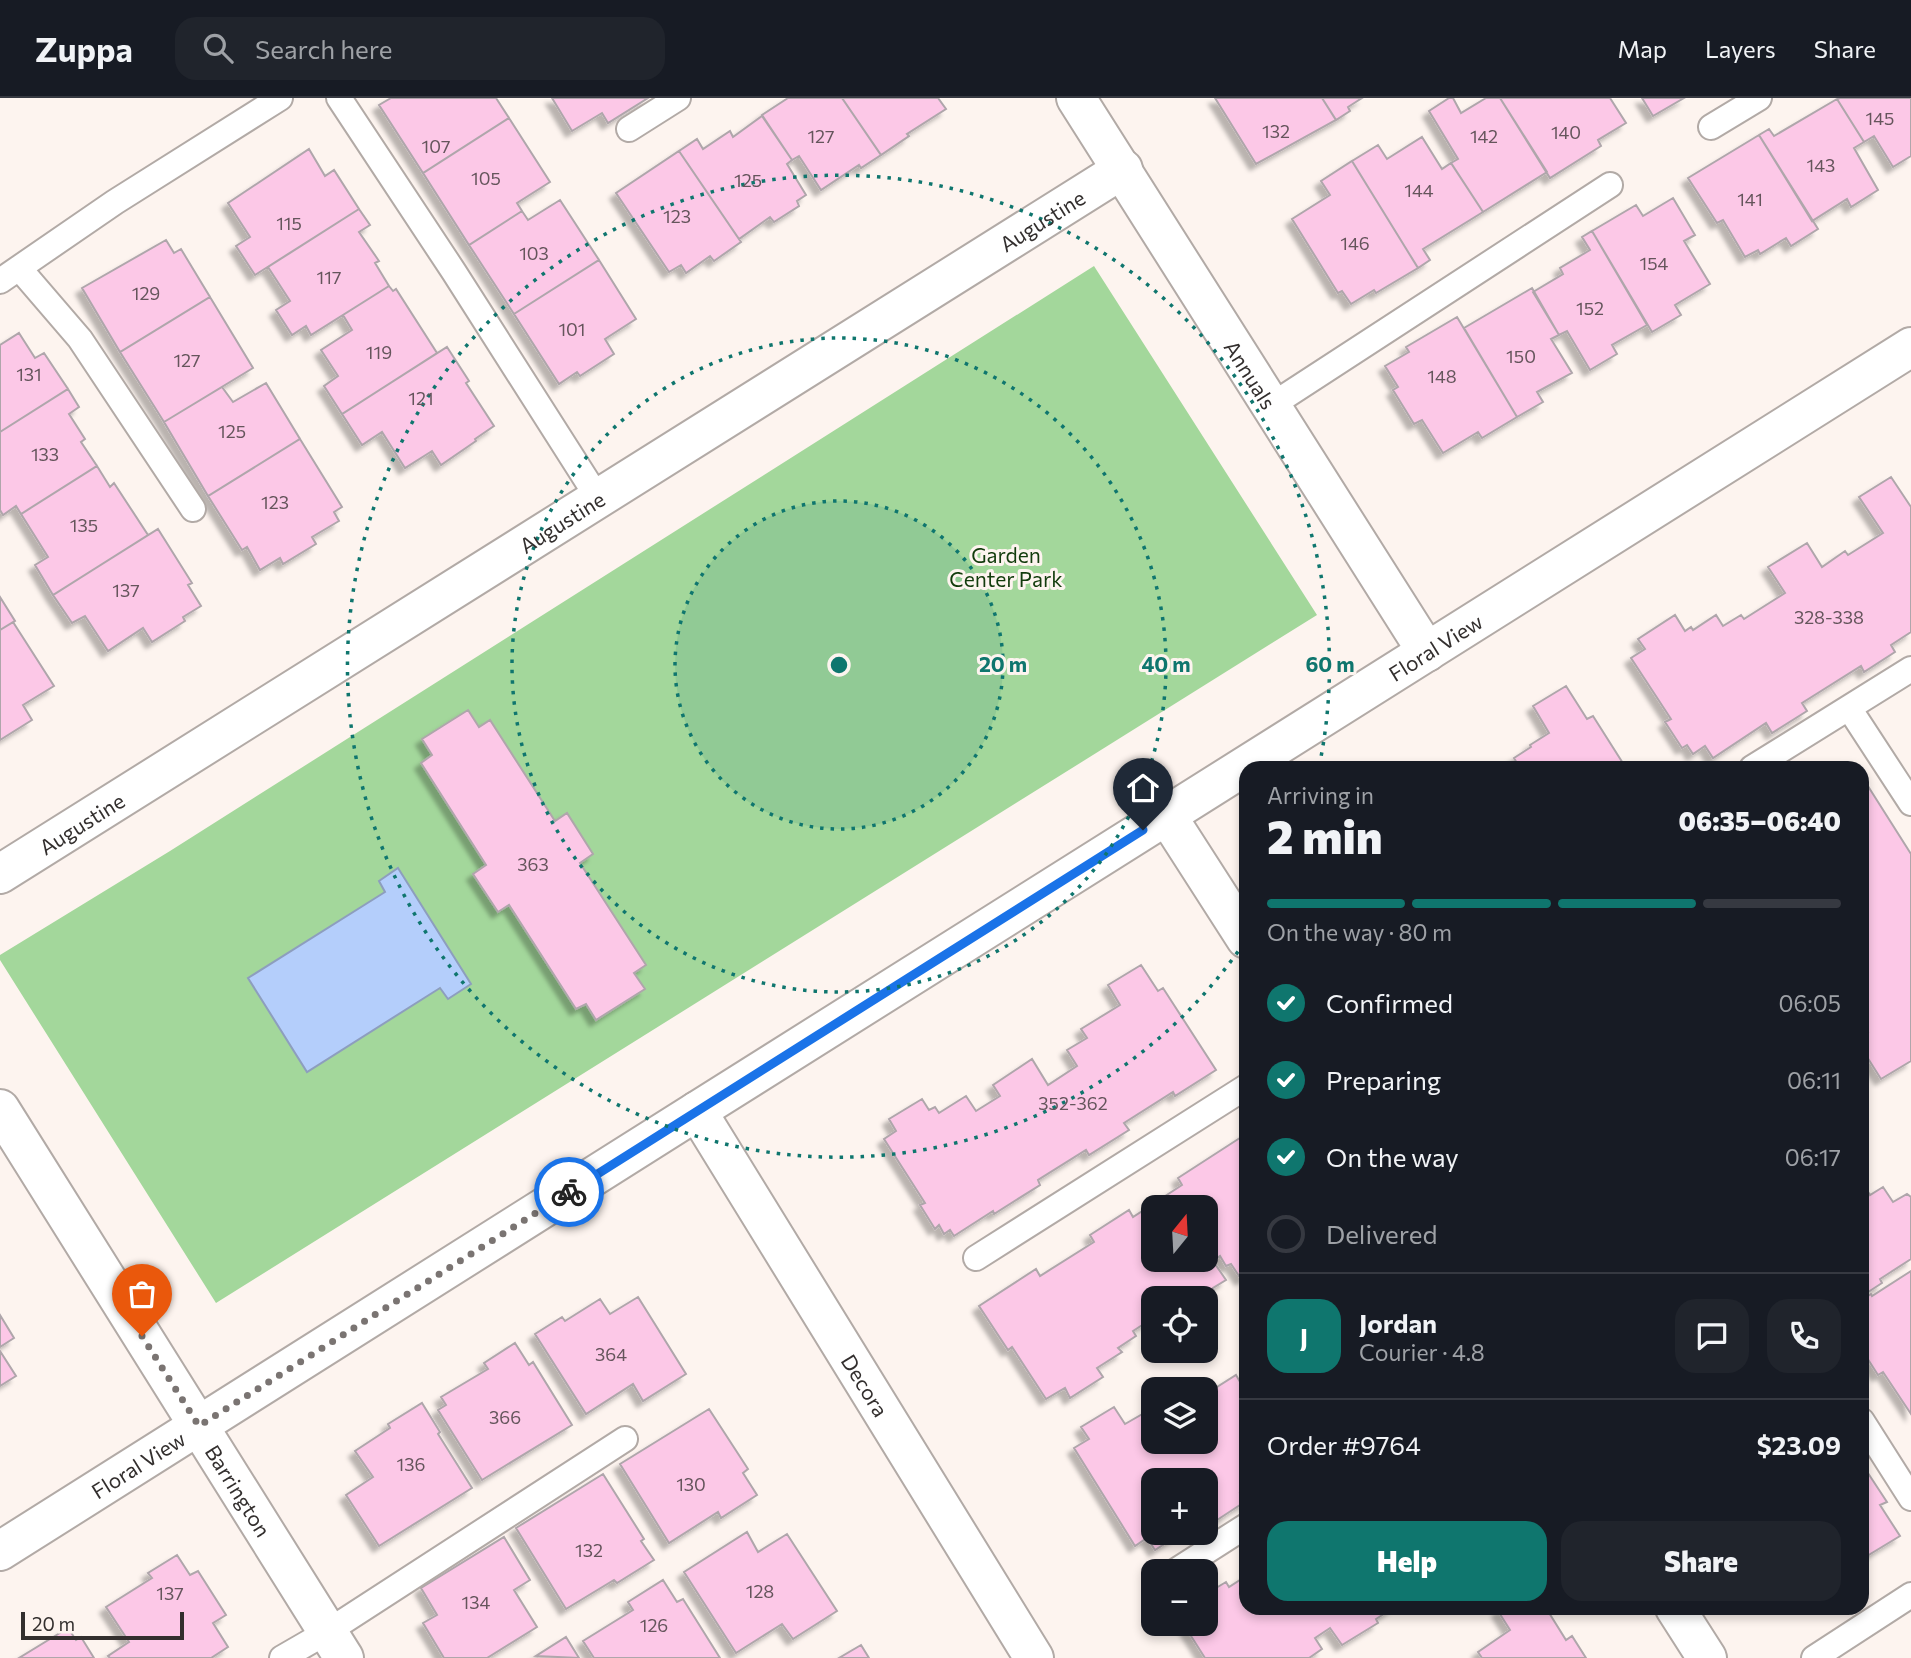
<!DOCTYPE html>
<meta charset="utf-8">
<style>
body{margin:0;font-family:Commissioner,sans-serif;background:#20242c;color:#f1f3f6;height:100vh;display:flex;flex-direction:column;font-size:26px;white-space:nowrap}
*{box-sizing:border-box;margin:0}
p{font-size:23px;color:#9ea1a6}
.icon{flex:none;width:38px;height:38px;fill:none;stroke:currentColor;stroke-width:2;stroke-linecap:round;stroke-linejoin:round}
.map{position:relative;flex:1;overflow:hidden}
.panel{position:absolute;left:1239px;top:663px;width:630px;height:854px;display:flex;flex-direction:column;background:#171b24;border-radius:21px;box-shadow:0 4px 10px #0003}
.panel>*{flex:none}
.needle{width:46px;rotate:18deg}
.controls{position:absolute;left:1141px;top:1097px;display:grid;gap:14px}
.controls a{display:grid;place-items:center;width:77px;height:77px;border-radius:14px;background:#171b24;box-shadow:0 4px 10px #0003;font-size:35px}
.scale{position:absolute;left:21px;bottom:18px;width:163px;box-sizing:border-box;padding-left:7px;border:4px solid #332f2e;border-top:0;font-size:19px;line-height:24px;white-space:nowrap;color:#332f2e;-webkit-text-stroke:5px #fdf4ef;paint-order:stroke}
.pin{position:absolute;display:grid;place-items:center;width:60px;height:60px;color:#fff;margin:-72px -30px;border-radius:50% 50% 50% 0;rotate:-45deg;box-shadow:0 0 7px #0007}
.pin .icon{rotate:45deg}
.courier{position:absolute;display:grid;place-items:center;width:70px;height:70px;margin:-35px;border:5px solid #1a73e8;border-radius:50%;background:#fff;color:#222;box-shadow:0 2px 9px #0007}
.headline em{font-style:normal;font-weight:800}
.headline div{display:flex;flex-direction:column-reverse}
.headline{display:flex;align-items:center;justify-content:space-between;height:119px;padding:0 28px}
h1{font-size:46px;font-weight:800;line-height:52px}
.bar{display:grid;grid-template-columns:repeat(4,1fr);gap:10px 7px;align-content:center;height:84px;padding:0 28px}
.bar i{height:9px;border-radius:5px;background:#363941}
.bar .selected{background:#0f766e}
.bar p{grid-column:span 4}
.line{display:flex;align-items:center;gap:18px;padding:0 28px;border-top:2px solid #363941}
.line div{flex:1}
.round{display:grid;place-items:center;flex:none;width:74px;height:74px;border-radius:21px;background:#20242c}
ol{padding:0 28px;list-style:none}
li{display:flex;align-items:center;gap:21px;height:77px}
li p{margin-inline-start:auto}
li .icon{padding:7px;border-radius:50%;background:#0f766e;color:#fff;stroke-width:4}
li:last-child{color:#9ea1a6}
li i{width:38px;height:38px;border:4px solid #363941;border-radius:50%}
.button{display:flex;gap:14px;margin-top:auto;padding:14px 28px}
.button a{flex:1;height:80px;border-radius:21px;background:#0f766e;color:#fff;font-size:28px;font-weight:800;line-height:80px;text-align:center}
.button a+a{background:#20242c;color:#f1f3f6}
header{display:flex;align-items:center;gap:42px;box-sizing:border-box;height:98px;padding:0 35px;background:#171b24;border-bottom:2px solid #363941}
header strong{font-size:33px}
nav{display:flex;gap:38px;margin-inline-start:auto;font-size:24px}
.search{width:490px;height:63px;background:#20242c;display:flex;align-items:center;gap:18px;box-sizing:border-box;padding:0 24px;border-radius:21px;color:#9ea1a6;font-size:26px}
.map>svg:first-child{display:block}
.green{fill:#a3d79b}
.water{fill:#b4cefb;stroke:#8d9ebe;stroke-width:2}
.building{fill:#fcc8e7;stroke:#afa6ab;stroke-width:2;fill-rule:evenodd;filter:url(#shadow)}
.lines{fill:none;stroke-linecap:round;stroke-linejoin:round}
.service-casing{stroke:#b2aaa6;stroke-width:28}
.minor-casing{stroke:#b2aaa6;stroke-width:42}
.tertiary-casing{stroke:#b2aaa6;stroke-width:42}
.service{stroke:#fff;stroke-width:24}
.minor{stroke:#fff;stroke-width:38}
.tertiary{stroke:#fff;stroke-width:38}
.done{stroke:#7a7472;stroke-width:7;stroke-dasharray:0 12.6}
.route{stroke:#1a73e8;stroke-width:9}
.ring{fill:none;stroke:#0f766e;stroke-width:3.5;stroke-dasharray:3.5 7}
.labels{text-anchor:middle;dominant-baseline:central;stroke-width:6;stroke-linejoin:round;paint-order:stroke}
.number-label{font-size:18px;fill:#65555c}
.street-label{font-size:21px;fill:#332f2e;stroke:#fdf4ef}
.park-label{font-size:21px;fill:#123c0c;stroke:#fdf4ef}
.centre{fill:#0f766e;stroke:#fdf4ef;stroke-width:3.5}
.ring-label{font-size:21px;text-anchor:middle;font-weight:bold;fill:#0f766e;stroke:#fdf4ef;stroke-width:6;stroke-linejoin:round;paint-order:stroke}
</style>
<header>
<strong>Zuppa</strong>
<div class="search"><svg class="icon" aria-label="search" viewBox="0 0 24 24"><circle cx="10" cy="10" r="6"/><path d="M15 15l6 6"/></svg>Search here</div>
<nav><a>Map</a><a>Layers</a><a>Share</a></nav>
</header>
<div class="map">
<svg width="1911" height="1560" viewBox="0 0 1911 1560">
<defs>
<filter id="shadow"><feDropShadow dx="-6" dy="6" stdDeviation="2" flood-color="#0004"/></filter>
</defs>
<rect width="100%" height="100%" fill="#fdf4ef"/>
<!-- green -->
<path class="green" d="M 1094,168 L 1317,517 L 216,1205 L 0,862 L 0,857 L 170,753 Z"/>
<!-- water -->
<path class="water" d="M 398,770 L 471,886 L 448,901 L 440,890 L 307,974 L 248,880 L 385,794 L 379,783 Z"/>
<!-- building -->
<path class="building" d="M 391,0 L 496,0 L 509,20 L 423,75 L 379,7 Z
M 552,0 L 648,0 L 608,25 L 602,15 L 572,33 Z
M 788,0 L 842,0 L 881,57 L 861,70 L 859,67 L 821,92 L 799,58 L 792,62 L 762,17 Z
M 842,0 L 938,0 L 946,11 L 907,36 L 909,38 L 881,57 Z
M 1215,0 L 1322,0 L 1336,22 L 1256,66 Z
M 1322,0 L 1362,0 L 1348,9 L 1350,13 L 1336,22 Z
M 1449,0 L 1453,0 L 1461,15 L 1486,0 L 1500,0 L 1547,74 L 1483,114 L 1451,65 L 1458,61 L 1429,13 Z
M 1500,0 L 1610,0 L 1626,25 L 1598,42 L 1601,48 L 1550,80 Z
M 1642,0 L 1684,0 L 1653,18 Z
M 1840,0 L 1911,0 L 1911,58 L 1893,69 L 1874,38 L 1864,44 L 1837,1 Z
M 1837,1 L 1864,44 L 1854,50 L 1878,92 L 1851,109 L 1847,101 L 1812,123 L 1759,37 L 1769,31 L 1774,38 Z
M 762,18 L 792,62 L 787,66 L 806,97 L 797,103 L 799,108 L 774,124 L 770,119 L 739,141 L 679,53 L 697,41 L 703,51 L 730,33 L 733,39 Z
M 509,20 L 550,84 L 517,105 L 522,113 L 469,147 L 423,75 Z
M 1759,37 L 1818,131 L 1791,148 L 1786,140 L 1760,156 L 1758,152 L 1745,159 L 1723,122 L 1717,125 L 1688,80 Z
M 1422,39 L 1442,71 L 1451,65 L 1483,114 L 1423,151 L 1430,162 L 1418,170 L 1352,63 L 1378,47 L 1387,61 Z
M 309,51 L 325,78 L 334,72 L 359,111 L 255,177 L 236,148 L 250,139 L 228,105 Z
M 679,53 L 741,144 L 714,163 L 710,158 L 686,175 L 681,167 L 669,174 L 616,95 Z
M 1352,63 L 1418,170 L 1376,195 L 1374,192 L 1351,206 L 1342,193 L 1338,195 L 1292,121 L 1330,97 L 1321,83 Z
M 1673,100 L 1695,137 L 1684,143 L 1710,186 L 1675,207 L 1681,217 L 1652,234 L 1592,133 L 1636,107 L 1643,118 Z
M 560,102 L 599,162 L 514,216 L 469,147 L 522,113 L 528,122 Z
M 359,111 L 370,127 L 359,134 L 379,163 L 375,165 L 389,188 L 311,237 L 306,228 L 292,237 L 276,212 L 290,203 L 268,169 Z
M 1592,133 L 1647,227 L 1612,247 L 1617,256 L 1590,272 L 1567,233 L 1559,237 L 1533,194 L 1563,176 L 1560,170 L 1590,152 L 1582,139 Z
M 166,142 L 174,155 L 181,151 L 210,199 L 120,254 L 82,190 Z
M 599,162 L 636,221 L 605,241 L 614,256 L 580,278 L 577,274 L 559,286 L 514,216 Z
M 389,188 L 393,193 L 396,191 L 437,255 L 342,316 L 324,288 L 338,278 L 321,252 L 352,232 L 343,217 Z
M 1532,190 L 1559,237 L 1551,241 L 1572,275 L 1537,294 L 1543,304 L 1517,319 L 1464,230 Z
M 210,199 L 253,270 L 164,324 L 120,254 Z
M 1457,219 L 1517,319 L 1482,340 L 1478,334 L 1443,355 L 1422,322 L 1414,326 L 1393,292 L 1398,289 L 1385,268 L 1409,254 L 1406,249 Z
M 19,235 L 35,260 L 44,255 L 68,291 L 0,334 L 0,247 Z
M 447,249 L 469,283 L 466,285 L 494,328 L 475,341 L 476,343 L 441,367 L 432,353 L 405,370 L 382,334 L 362,347 L 342,316 Z
M 266,285 L 300,341 L 208,398 L 164,324 L 222,289 L 233,304 Z
M 68,291 L 79,309 L 69,316 L 85,341 L 81,344 L 97,368 L 21,416 L 16,408 L 3,417 L 0,412 L 0,334 Z
M 300,341 L 342,409 L 334,414 L 339,423 L 312,439 L 316,446 L 283,466 L 280,460 L 260,472 L 247,449 L 242,452 L 208,398 Z
M 97,368 L 110,389 L 114,385 L 148,437 L 53,497 L 35,467 L 48,459 L 21,416 Z
M 1891,379 L 1911,409 L 1911,534 L 1891,547 L 1895,554 L 1864,574 L 1861,568 L 1802,605 L 1807,613 L 1772,635 L 1766,625 L 1713,660 L 1705,648 L 1693,656 L 1687,647 L 1682,650 L 1665,624 L 1671,621 L 1631,560 L 1645,551 L 1638,541 L 1675,517 L 1685,533 L 1691,529 L 1693,532 L 1716,517 L 1723,528 L 1741,517 L 1744,521 L 1785,495 L 1768,469 L 1807,445 L 1822,469 L 1845,453 L 1848,457 L 1883,435 L 1859,399 Z
M 158,431 L 192,485 L 188,487 L 201,508 L 183,519 L 185,523 L 152,544 L 143,530 L 108,553 L 85,518 L 72,525 L 53,497 Z
M 0,499 L 15,523 L 0,532 Z
M 13,524 L 54,588 L 23,607 L 32,622 L 0,642 L 0,532 Z
M 1566,588 L 1587,621 L 1593,618 L 1626,670 L 1513,670 L 1518,667 L 1514,660 L 1531,649 L 1530,647 L 1549,635 L 1533,608 Z
M 468,612 L 479,629 L 490,622 L 555,723 L 567,715 L 593,756 L 580,765 L 646,867 L 634,875 L 645,891 L 596,922 L 586,906 L 576,911 L 509,807 L 498,814 L 473,776 L 486,767 L 421,665 L 432,657 L 422,641 Z
M 1866,685 L 1911,756 L 1911,963 L 1881,981 L 1862,951 L 1862,938 L 1868,934 L 1862,924 L 1862,688 Z
M 1141,867 L 1158,893 L 1163,890 L 1216,972 L 1175,998 L 1173,994 L 1124,1025 L 1129,1032 L 1089,1057 L 1086,1052 L 1038,1082 L 1040,1087 L 994,1116 L 993,1113 L 954,1138 L 950,1132 L 944,1136 L 939,1127 L 935,1131 L 920,1107 L 925,1105 L 884,1041 L 896,1033 L 889,1021 L 922,1001 L 929,1012 L 935,1009 L 939,1015 L 966,998 L 976,1013 L 1000,998 L 993,987 L 1032,961 L 1048,987 L 1077,968 L 1067,952 L 1087,940 L 1081,931 L 1120,907 L 1108,887 Z
M 1246,1036 L 1246,1178 L 1241,1181 L 1231,1166 L 1226,1168 L 1220,1158 L 1213,1163 L 1226,1182 L 1213,1190 L 1214,1193 L 1203,1200 L 1153,1200 L 1153,1220 L 1133,1233 L 1136,1238 L 1118,1250 L 1122,1254 L 1097,1270 L 1103,1279 L 1070,1300 L 1065,1290 L 1046,1301 L 1012,1249 L 1008,1252 L 979,1208 L 1036,1171 L 1040,1178 L 1094,1144 L 1090,1137 L 1129,1112 L 1133,1119 L 1182,1087 L 1178,1080 ZM 1153,1110 L 1206,1110 L 1206,1162 L 1153,1162 Z
M 1862,1084 L 1870,1097 L 1883,1089 L 1893,1104 L 1907,1096 L 1911,1099 L 1911,1161 L 1880,1181 L 1882,1185 L 1862,1198 Z
M 1911,1173 L 1911,1316 L 1883,1274 L 1878,1277 L 1862,1252 L 1862,1202 L 1871,1196 L 1872,1198 Z
M 638,1199 L 686,1276 L 643,1303 L 633,1286 L 586,1316 L 535,1236 L 562,1219 L 565,1223 L 600,1201 L 610,1216 Z
M 0,1217 L 14,1240 L 0,1249 Z
M 515,1245 L 529,1267 L 533,1264 L 572,1327 L 482,1382 L 438,1312 L 446,1307 L 441,1299 L 488,1271 L 484,1265 Z
M 0,1253 L 16,1278 L 0,1288 Z
M 1236,1277 L 1246,1294 L 1246,1391 L 1240,1395 L 1246,1403 L 1211,1426 L 1206,1419 L 1206,1382 L 1153,1382 L 1153,1435 L 1181,1435 L 1155,1452 L 1147,1440 L 1135,1448 L 1074,1350 L 1089,1341 L 1081,1329 L 1114,1309 L 1125,1326 L 1153,1310 L 1153,1344 L 1206,1344 L 1206,1296 Z
M 422,1305 L 440,1334 L 438,1336 L 472,1390 L 379,1448 L 346,1397 L 373,1379 L 355,1353 L 390,1330 L 388,1326 Z
M 709,1311 L 748,1371 L 743,1375 L 757,1397 L 721,1420 L 718,1414 L 669,1445 L 620,1366 Z
M 1862,1366 L 1887,1404 L 1880,1407 L 1900,1438 L 1862,1461 Z
M 603,1376 L 644,1441 L 641,1443 L 654,1462 L 617,1485 L 614,1482 L 566,1511 L 516,1430 Z
M 747,1434 L 758,1454 L 787,1436 L 837,1513 L 793,1541 L 782,1526 L 736,1555 L 684,1474 Z
M 504,1439 L 530,1482 L 514,1492 L 537,1529 L 487,1560 L 444,1560 L 423,1525 L 437,1517 L 421,1490 Z
M 177,1457 L 190,1477 L 198,1473 L 226,1517 L 213,1525 L 228,1549 L 211,1560 L 110,1560 L 108,1558 L 129,1544 L 106,1509 L 152,1480 L 148,1475 Z
M 1246,1478 L 1246,1510 L 1393,1510 L 1376,1521 L 1378,1525 L 1342,1547 L 1330,1530 L 1315,1540 L 1322,1551 L 1309,1560 L 1205,1560 L 1184,1527 L 1206,1526 L 1206,1496 L 1226,1484 L 1229,1489 Z
M 663,1482 L 677,1504 L 683,1501 L 720,1560 L 594,1560 L 583,1543 L 633,1512 L 628,1504 Z
M 1502,1510 L 1546,1510 L 1566,1542 L 1572,1538 L 1586,1560 L 1482,1560 L 1478,1554 L 1510,1532 L 1498,1513 Z
M 68,1530 L 76,1542 L 81,1539 L 94,1560 L 19,1560 Z
M 566,1539 L 579,1560 L 536,1558 Z
M 861,1547 L 869,1560 L 839,1560 Z"/>
<g class="lines">
<!-- service casing -->
<g class="service-casing">
<path id="service" d="M 339,0 L 454,174 L 598,400
M 1711,29 L 1759,0
M 629,31 L 678,0
M 19,170 L 80,241 L 193,411
M 0,183 L 115,104 L 280,0
M 1272,307 L 1610,87
M 1849,610 L 1911,705
M 1752,670 L 1911,571
M 976,1160 L 1246,989
M 1862,1323 L 1911,1400
M 1174,1474 L 1246,1428
M 282,1560 L 327,1534 L 625,1341
M 1814,1560 L 1911,1497"/>
</g>
<!-- minor casing -->
<g class="minor-casing">
<g id="minor">
<path id="s1" d="M 1076,0 L 1427,554"/>
<path d="M 1167,718 L 1246,841"/>
<path id="s2" d="M 0,776 L 1123,71"/>
<path id="s3" d="M 0,1011 L 344,1560"/>
<path id="s4" d="M 697,1013 L 1911,249"/>
<path d="M 1675,1510 L 1707,1560"/>
</g>
</g>
<!-- tertiary casing -->
<g class="tertiary-casing">
<g id="tertiary">
<path id="s5" d="M 0,1453 L 697,1013 L 1034,1560"/>
</g>
</g>
<!-- service -->
<use href="#service" class="service"/>
<!-- minor -->
<use href="#minor" class="minor"/>
<!-- tertiary -->
<use href="#tertiary" class="tertiary"/>
</g>
<g class="lines">
<!-- done -->
<path class="done" d="M 142,1238 L 199,1328 L 569,1094"/>
<!-- route -->
<path class="route" d="M 569,1094 L 1143,732"/>
</g>
<!-- distance rings -->
<circle cx="839" cy="567" r="164" fill="#0f766e" fill-opacity=".12"/>
<g class="ring">
<circle cx="839" cy="567" r="164"/>
<circle cx="839" cy="567" r="327"/>
<path d="M1244 845A491 491 0 1 1 1319 669"/>
</g>
<g class="labels">
<!-- number labels -->
<g class="number-label">
<text x="1880" y="20">145</text>
<text x="1276" y="33">132</text>
<text x="1566" y="34">140</text>
<text x="821" y="38">127</text>
<text x="1484" y="38">142</text>
<text x="436" y="48">107</text>
<text x="1821" y="67">143</text>
<text x="486" y="80">105</text>
<text x="748" y="82">125</text>
<text x="1419" y="92">144</text>
<text x="1750" y="101">141</text>
<text x="677" y="118">123</text>
<text x="289" y="125">115</text>
<text x="1355" y="145">146</text>
<text x="534" y="155">103</text>
<text x="1654" y="165">154</text>
<text x="329" y="179">117</text>
<text x="146" y="195">129</text>
<text x="1590" y="210">152</text>
<text x="572" y="231">101</text>
<text x="379" y="254">119</text>
<text x="1521" y="258">150</text>
<text x="187" y="262">127</text>
<text x="29" y="276">131</text>
<text x="1442" y="278">148</text>
<text x="421" y="300">121</text>
<text x="232" y="333">125</text>
<text x="45" y="356">133</text>
<text x="275" y="404">123</text>
<text x="84" y="427">135</text>
<text x="126" y="492">137</text>
<text x="1829" y="519">328-338</text>
<text x="533" y="766">363</text>
<text x="1073" y="1005">352-362</text>
<text x="611" y="1256">364</text>
<text x="505" y="1319">366</text>
<text x="411" y="1366">136</text>
<text x="691" y="1386">130</text>
<text x="589" y="1452">132</text>
<text x="760" y="1493">128</text>
<text x="170" y="1495">137</text>
<text x="476" y="1504">134</text>
<text x="654" y="1527">126</text>
</g>
<!-- street labels -->
<g class="street-label">
<text stroke="none"><textPath href="#s2" startOffset="1230">Augustine</textPath></text>
<text stroke="none"><textPath href="#s1" startOffset="327">Annuals</textPath></text>
<text stroke="none"><textPath href="#s2" startOffset="663">Augustine</textPath></text>
<text stroke="none"><textPath href="#s4" startOffset="872">Floral View</textPath></text>
<text stroke="none"><textPath href="#s2" startOffset="96">Augustine</textPath></text>
<text stroke="none"><textPath href="#s5" startOffset="1146">Decora</textPath></text>
<text stroke="none"><textPath href="#s5" startOffset="163">Floral View</textPath></text>
<text stroke="none"><textPath href="#s3" startOffset="450">Barrington</textPath></text>
</g>
<!-- park labels -->
<g class="park-label">
<text x="1006" y="456">Garden<tspan x="1006" dy="24">Center Park</tspan></text>
</g>
</g>
<circle cx="839" cy="567" r="10" class="centre"/>
<g class="ring-label">
<text x="1003" y="574">20 m</text>
<text x="1166" y="574">40 m</text>
<text x="1330" y="574">60 m</text>
</g>
</svg>
<div class="controls">
<a><svg class="needle" viewBox="-14 -14 28 28"><path d="M0-13l5 13h-10z" fill="#e53935"/><path d="M0 13l5-13h-10z" fill="#9ea1a6"/></svg></a>
<a><svg class="icon" aria-label="locate" viewBox="0 0 24 24"><circle cx="12" cy="12" r="6"/><path d="M12 2v4M12 18v4M2 12h4M18 12h4"/></svg></a>
<a><svg class="icon" aria-label="layers" viewBox="0 0 24 24"><path d="M12 4l9 5-9 5-9-5zM3 14l9 5 9-5"/></svg></a>
<a>+</a>
<a>−</a>
</div>
<div class="scale">20 m</div>
<div class="pin" style="left:142px;top:1238px;background:#ea580c"><svg class="icon" aria-label="bag" viewBox="0 0 24 24"><path d="M5 8h14l-1 12H6zM9 8a3 3 0 0 1 6 0"/></svg></div>
<div class="pin" style="left:1143px;top:732px;background:#1f2937"><svg class="icon" aria-label="home" viewBox="0 0 24 24"><path d="M3 11l9-7 9 7M6 9v11h12V9"/></svg></div>
<div class="courier" style="left:569px;top:1094px"><svg class="icon" aria-label="bike" viewBox="0 0 24 24"><circle cx="6" cy="16" r="4"/><circle cx="18" cy="16" r="4"/><path d="M6 16l4-8h5l3 8M10 8l3 8H6M13 5h3"/></svg></div>
<section class="panel">
<div class="headline"><div><h1>2 min</h1><p>Arriving in</p></div><em>06:35–06:40</em></div>
<div class="bar"><i class="selected"></i><i class="selected"></i><i class="selected"></i><i></i><p>On the way · 80 m</p></div>
<ol>
<li><svg class="icon" aria-label="check" viewBox="0 0 24 24"><path d="M5 12l5 5 9-10"/></svg>Confirmed<p>06:05</p></li>
<li><svg class="icon" aria-label="check" viewBox="0 0 24 24"><path d="M5 12l5 5 9-10"/></svg>Preparing<p>06:11</p></li>
<li><svg class="icon" aria-label="check" viewBox="0 0 24 24"><path d="M5 12l5 5 9-10"/></svg>On the way<p>06:17</p></li>
<li><i></i>Delivered</li>
</ol>
<div class="line" style="height:126px"><b class="round" style="background:#0f766e;color:#fff">J</b><div><b>Jordan</b><p>Courier · 4.8</p></div><a class="round"><svg class="icon" aria-label="chat" viewBox="0 0 24 24"><path d="M4 5h16v11H9l-5 4z"/></svg></a><a class="round"><svg class="icon" aria-label="phone" viewBox="0 0 24 24"><path d="M5 4h4l2 5-3 2q2 4 5 5l2-3 5 2v4C11 20 4 13 5 4z"/></svg></a></div>
<div class="line" style="height:91px"><div>Order #9764</div><b>$23.09</b></div>
<div class="button"><a>Help</a><a>Share</a></div>
</section>
</div>
